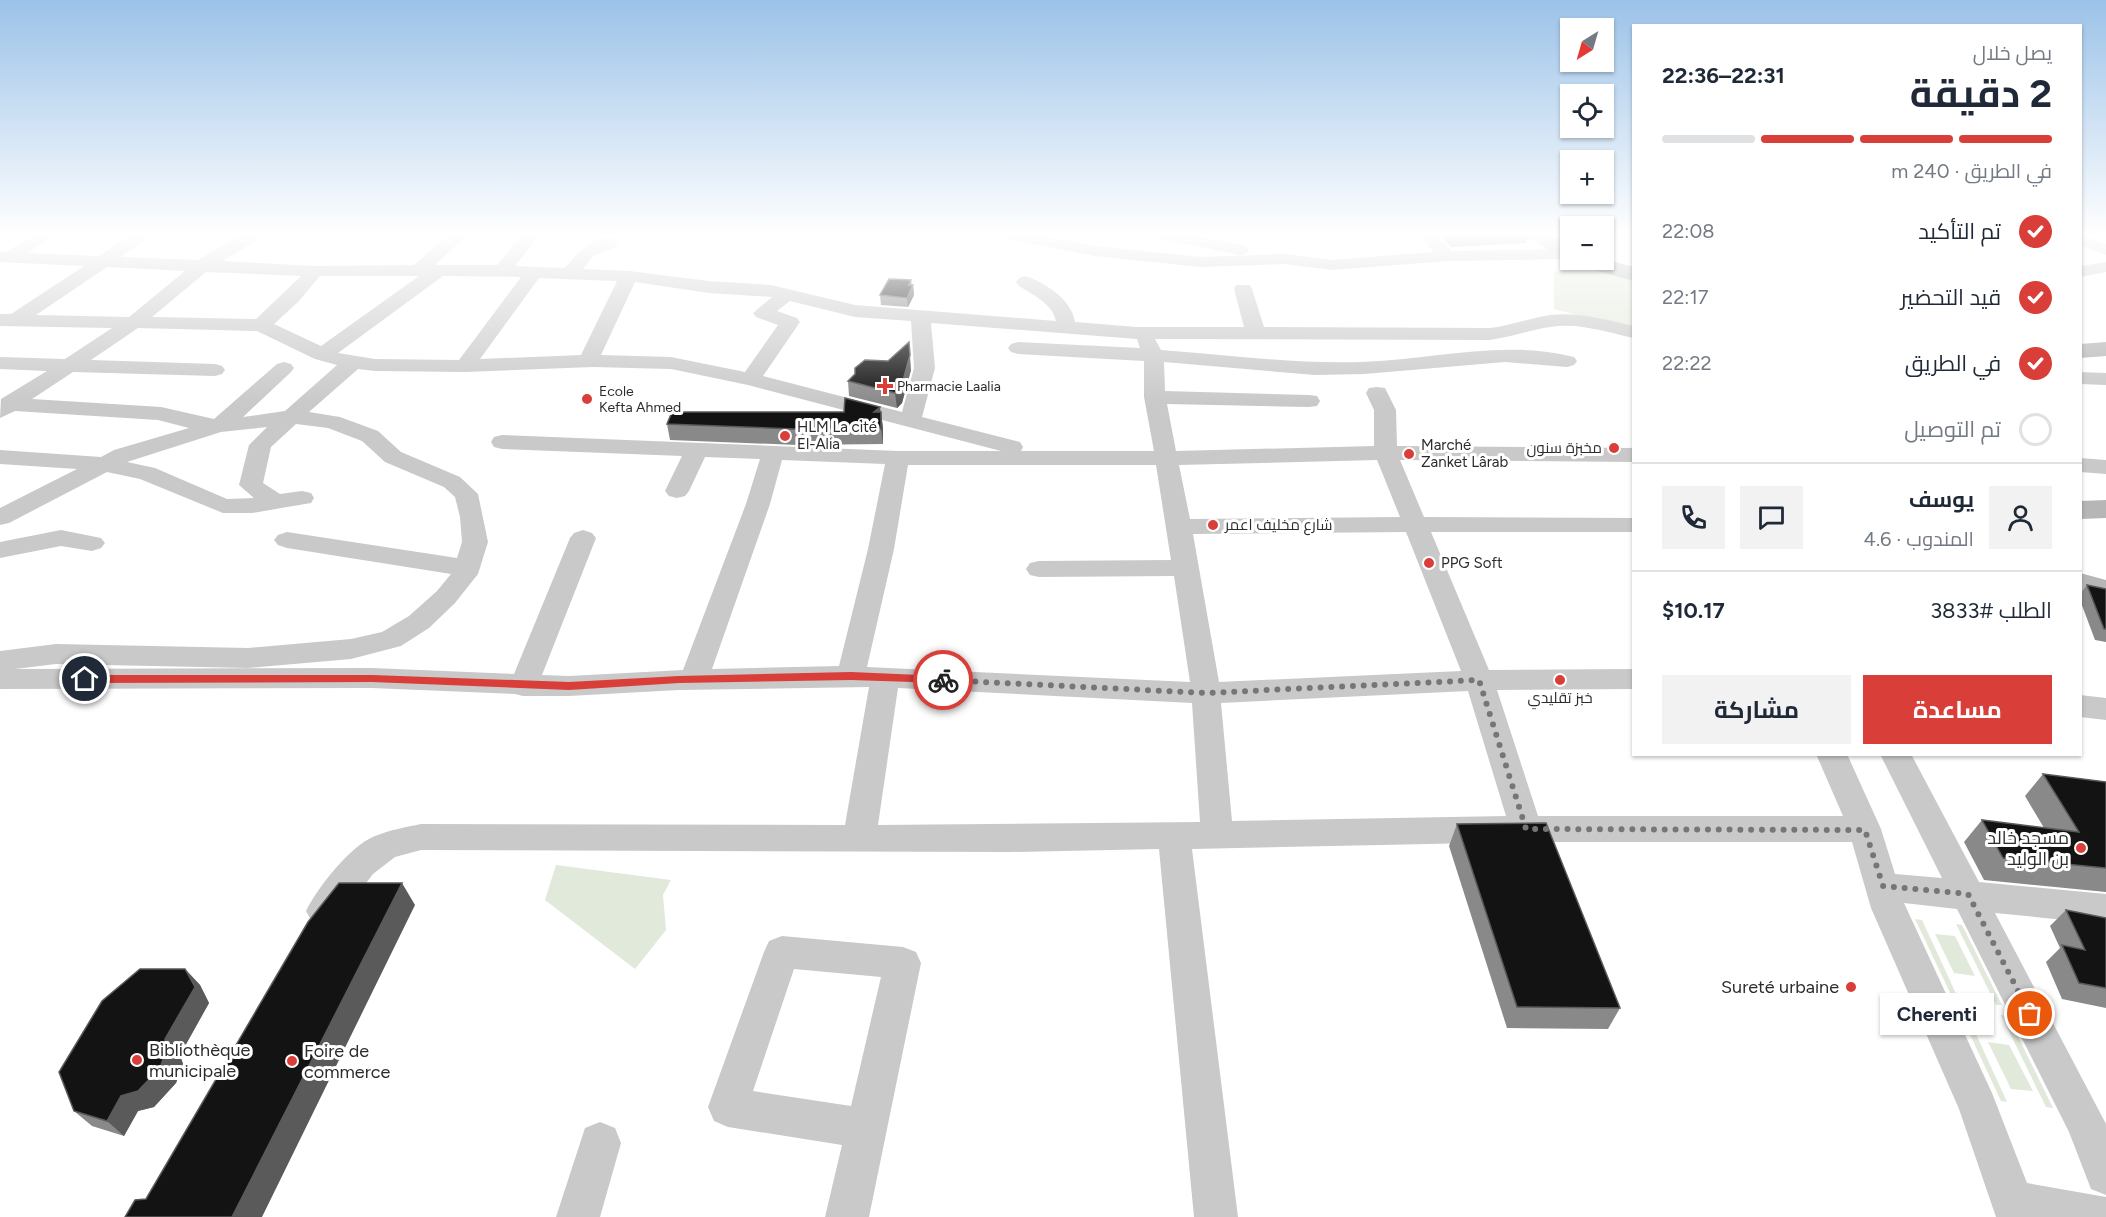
<!DOCTYPE html>
<html lang="ar">
<meta charset="utf-8">
<style>
body{margin:0;font-family:Figtree,Cairo,sans-serif;background:#f2f2f3;color:#1f2937;direction:rtl;height:100vh;display:flex;flex-direction:column;font-size:22px;white-space:nowrap}
*{box-sizing:border-box;margin:0}
p{font-size:20px;color:#747a83}
.icon{flex:none;width:33px;height:33px;fill:none;stroke:currentColor;stroke-width:2;stroke-linecap:round;stroke-linejoin:round}
.map{position:relative;flex:1;overflow:hidden;direction:ltr}
.panel{position:absolute;left:1632px;top:24px;width:450px;height:732px;display:flex;flex-direction:column;background:#fff;border-radius:0px;box-shadow:0 2px 4px #0004;direction:rtl}
.panel>*{flex:none}
.needle{width:39px;rotate:217deg}
.tools{position:absolute;left:1560px;top:18px;display:grid;gap:12px}
.tools a{display:grid;place-items:center;width:54px;height:54px;border-radius:0px;background:#fff;box-shadow:0 2px 4px #0004;font-size:30px}
.pin{position:absolute;display:grid;place-items:center;width:51px;height:51px;color:#fff;margin:-26px;border:3px solid #fff;border-radius:50%;box-shadow:0 2px 6px #0007}
.courier{position:absolute;display:grid;place-items:center;width:60px;height:60px;margin:-30px;border:4px solid #d93e38;border-radius:50%;background:#fff;color:#222;box-shadow:0 2px 8px #0007}
.bubble{position:absolute;height:42px;border-radius:0px;background:#fff;box-shadow:0 2px 4px #0004;font-size:20px;font-weight:700;line-height:42px;text-align:center;direction:rtl}
.overview em{font-style:normal;font-weight:700}
.overview div{display:flex;flex-direction:column-reverse}
.overview{display:flex;align-items:center;justify-content:space-between;height:102px;padding:0 30px}
h1{font-size:39px;font-weight:700;line-height:45px}
.bar{display:grid;grid-template-columns:repeat(4,1fr);gap:9px 6px;align-content:center;height:72px;padding:0 30px}
.bar i{height:8px;border-radius:4px;background:#e0e1e3}
.bar .active{background:#d93e38}
.bar p{grid-column:span 4}
.line{display:flex;align-items:center;gap:15px;padding:0 30px;border-top:2px solid #e0e1e3}
.line div{flex:1}
.round{display:grid;place-items:center;flex:none;width:63px;height:63px;border-radius:0px;background:#f2f2f3}
ol{padding:0 30px;list-style:none}
li{display:flex;align-items:center;gap:18px;height:66px}
li p{margin-inline-start:auto}
li .icon{padding:6px;border-radius:50%;background:#d93e38;color:#fff;stroke-width:4}
li:last-child{color:#747a83}
li i{width:33px;height:33px;border:3px solid #e0e1e3;border-radius:50%}
.primary-button{display:flex;gap:12px;margin-top:auto;padding:12px 30px}
.primary-button a{flex:1;height:69px;border-radius:0px;background:#d93e38;color:#fff;font-size:24px;font-weight:700;line-height:69px;text-align:center}
.primary-button a+a{background:#f2f2f3;color:#1f2937}
.map>svg:first-child{display:block}
.green{fill:#e1e9da}
.lines{fill:none;stroke-linecap:round;stroke-linejoin:round}
.street{fill:#c9c9c9;fill-rule:evenodd}
.secondary{fill:#b6b6b6;fill-rule:evenodd}
.wall{fill:#898989}
.shaded-wall{fill:#5a5a5a}
.building{fill:#131313;stroke:#5a5a5a;stroke-width:1.5}
.route{fill:#d93e38}
.done{stroke:#767676;stroke-width:6;stroke-dasharray:0 10.8}
.poi-dot{fill:#d93e38;stroke:#fff;stroke-width:2}
.labels{text-anchor:middle;dominant-baseline:central;stroke-width:6;stroke-linejoin:round;paint-order:stroke}
.far-poi-label{font-size:14px;fill:#2c2c2c;stroke:#fff;text-anchor:start}
.poi-label{font-size:15px;fill:#2c2c2c;stroke:#fff;text-anchor:start}
.near-poi-label{font-size:18px;fill:#2c2c2c;stroke:#fff;text-anchor:end}
</style>
<div class="map">
<svg width="2106" height="1217" viewBox="0 0 2106 1217">
<rect width="100%" height="100%" fill="#fff"/>
<!-- green -->
<path class="green" d="M 1585,264 L 1633,277 L 1633,329 L 1554,309 L 1554,272 Z
M 556,865 L 671,880 L 663,895 L 666,930 L 635,969 L 545,900 Z
M 1915,919 L 1922,920 L 1959,1000 L 1953,999 Z
M 1956,924 L 1962,925 L 2002,1005 L 1996,1005 Z
M 1935,934 L 1955,936 L 1975,976 L 1954,973 Z
M 1958,1009 L 1965,1010 L 2007,1102 L 2001,1101 Z
M 2001,1015 L 2008,1016 L 2053,1108 L 2046,1107 Z
M 1988,1042 L 2009,1045 L 2033,1091 L 2011,1089 Z"/>
<g class="lines">
<!-- street -->
<path class="street" d="M 35,234 L 55,234 L 28,253 L 99,256 L 133,234 L 152,234 L 121,257 L 198,260 L 243,234 L 263,234 L 261,238 L 222,261 L 315,266 L 414,265 L 449,234 L 468,234 L 435,265 L 497,265 L 523,234 L 540,234 L 515,266 L 565,268 C 577,253 594,234 615,239 L 618,243 L 615,247 L 593,256 L 583,269 L 629,271 L 709,281 L 771,285 L 855,305 L 1056,321 C 1052,303 1033,295 1019,286 L 1016,282 L 1019,278 L 1025,276 C 1045,282 1072,300 1075,322 L 1137,327 L 1244,327 L 1234,289 L 1236,285 L 1250,285 L 1252,289 L 1264,327 L 1490,328 C 1510,326 1530,318 1550,315 C 1579,312 1606,320 1634,326 L 1634,338 C 1606,332 1578,322 1550,327 C 1530,330 1511,337 1490,340 L 1155,339 L 1161,350 C 1228,355 1294,364 1361,362 C 1431,360 1505,339 1574,357 L 1577,361 L 1574,365 L 1567,367 L 1505,362 L 1364,374 L 1315,375 L 1164,362 L 1165,391 L 1309,395 L 1317,396 L 1320,401 L 1317,406 L 1309,407 L 1167,404 L 1176,451 L 1374,446 L 1374,410 L 1366,393 L 1369,388 L 1377,387 L 1385,388 L 1396,410 L 1397,446 L 1634,448 L 1634,462 L 1400,460 L 1424,517 L 1634,518 L 1634,532 L 1431,532 L 1489,670 L 1634,669 L 1634,689 L 1497,690 L 1538,816 L 1843,816 L 1816,754 L 1847,754 L 1881,829 L 1895,874 L 1942,878 L 1880,754 L 1911,754 L 1979,882 L 2106,894 L 2106,924 L 1995,913 L 2106,1124 L 2106,1195 L 2091,1189 L 2069,1132 L 1957,909 L 1904,903 L 1992,1093 L 2027,1183 L 2106,1197 L 2106,1217 L 1996,1217 L 1959,1109 L 1871,908 L 1852,842 L 1526,842 L 1192,849 L 1238,1217 L 1194,1217 L 1159,849 L 1011,852 L 421,850 L 395,857 L 373,874 L 336,922 L 324,926 L 312,922 L 306,911 C 318,887 350,846 375,836 C 390,830 406,827 421,824 L 845,825 L 869,687 L 679,690 L 569,696 L 523,696 L 515,694 L 372,688 L 0,689 L 0,651 L 56,644 L 248,648 L 351,639 L 382,632 L 409,616 L 437,591 L 451,574 L 287,548 L 278,545 L 274,540 L 278,535 L 287,532 L 457,558 L 462,542 L 460,517 L 455,497 L 444,487 L 385,462 L 362,441 L 328,428 L 296,424 L 271,447 L 263,483 L 280,494 L 302,491 L 311,493 L 314,498 L 311,503 L 252,513 L 223,513 L 140,479 L 107,472 L 9,523 L 0,525 L 0,508 L 77,469 L 0,464 L 0,450 L 101,457 L 114,450 L 189,428 L 158,420 L 15,411 L 0,418 L 1,399 L 47,371 L 0,369 L 0,357 L 65,359 L 112,328 L 0,326 L 0,314 L 11,314 L 84,266 L 0,262 L 0,252 L 6,252 ZM 107,267 L 185,271 L 129,317 L 36,315 ZM 206,272 L 301,276 L 256,319 L 152,317 ZM 320,276 L 419,276 L 321,346 L 274,324 L 298,302 ZM 443,276 L 521,277 L 459,360 L 375,359 L 338,353 ZM 539,278 L 617,281 L 581,355 L 480,359 ZM 635,282 L 709,293 L 772,297 L 753,313 L 756,317 L 778,325 L 745,372 L 671,357 L 601,355 ZM 790,301 L 855,317 L 911,321 L 914,368 L 902,412 L 763,376 L 800,322 L 797,318 L 777,311 ZM 931,323 L 1137,339 L 1140,348 L 1018,342 L 1011,344 L 1008,348 L 1011,352 L 1018,354 L 1144,361 L 1144,397 L 1154,451 L 1021,451 L 1023,447 L 1020,442 L 922,417 L 935,368 ZM 138,328 L 257,331 L 315,359 L 337,365 L 285,411 L 243,417 L 291,372 L 294,368 L 291,364 L 284,362 L 277,364 L 214,419 L 161,407 L 32,399 L 73,372 L 215,376 L 222,374 L 225,370 L 222,366 L 215,364 L 91,360 ZM 593,367 L 671,369 L 748,385 L 1001,451 L 898,451 L 502,435 L 494,437 L 491,442 L 494,447 L 502,449 L 682,456 L 665,491 L 669,496 L 677,498 L 685,496 L 689,491 L 705,457 L 760,459 L 746,504 L 683,670 L 569,676 L 542,675 L 596,538 L 592,533 L 583,530 L 574,533 L 570,538 L 514,674 L 372,668 L 15,669 L 56,664 L 248,668 L 351,659 L 401,646 L 429,628 L 455,603 L 478,574 L 488,542 L 478,494 L 460,477 L 401,452 L 378,431 L 340,417 L 309,412 L 358,369 L 375,371 L 465,372 ZM 267,427 L 249,445 L 239,485 L 254,498 L 227,499 L 155,468 L 127,462 L 221,432 ZM 782,460 L 885,464 L 868,549 L 839,666 L 712,669 L 770,504 ZM 1377,460 L 1400,517 L 1190,519 L 1179,465 ZM 908,465 L 1156,465 L 1171,560 L 1039,561 L 1030,563 L 1026,569 L 1030,575 L 1039,577 L 1174,576 L 1190,682 L 867,667 L 894,549 ZM 1406,532 L 1461,671 L 1219,682 L 1193,534 ZM 898,688 L 1192,703 L 1200,822 L 878,825 ZM 1468,691 L 1506,816 L 1232,821 L 1221,703 Z
M 999,234 L 1033,234 L 1095,246 L 1201,257 L 1285,254 L 1333,260 L 1434,252 L 1418,234 L 1436,234 L 1452,251 L 1570,249 L 1570,259 L 1447,261 L 1333,270 L 1285,264 L 1201,267 L 1095,256 L 1008,239 L 1002,238 Z
M 1153,234 L 1186,234 L 1246,246 L 1249,250 L 1246,254 L 1240,255 L 1162,239 L 1156,238 Z
M 2080,234 L 2106,244 L 2106,255 L 2080,245 Z
M 2106,262 L 2106,272 L 2080,277 L 2080,266 Z
M 2080,372 L 2106,373 L 2106,385 L 2080,384 Z
M 2080,458 L 2106,460 L 2106,474 L 2080,472 Z
M 61,530 L 101,538 L 105,543 L 101,548 L 92,551 L 61,546 L 0,558 L 0,542 Z
M 2080,695 L 2106,698 L 2106,720 L 2080,717 Z
M 782,936 L 903,947 L 916,952 L 921,963 L 869,1217 L 825,1217 L 842,1145 L 728,1127 L 714,1121 L 708,1107 L 764,952 L 769,941 ZM 794,969 L 881,977 L 851,1106 L 753,1091 Z
M 600,1122 L 615,1128 L 621,1143 L 600,1217 L 556,1217 L 585,1128 Z"/>
<!-- secondary -->
<path class="secondary" d="M 1526,234 L 1551,234 L 1570,245 L 1570,259 L 1562,258 L 1529,238 Z
M 1604,259 L 1634,267 L 1634,281 L 1576,265 L 1573,260 Z
M 2106,342 L 2106,356 L 2080,358 L 2080,344 Z
M 2106,500 L 2106,518 L 2080,519 L 2080,501 Z
M 2080,573 L 2106,580 L 2106,600 L 2080,594 Z"/>
</g>
<!-- wall -->
<path class="wall" d="M 1439,234 L 1529,234 L 1526,243 L 1451,247 Z
M 912,285 L 913,285 L 914,295 L 908,307 L 881,305 L 880,295 Z
M 911,370 L 902,403 L 897,408 L 849,396 L 848,381 Z
M 881,412 L 883,428 L 883,444 L 797,445 L 670,440 L 667,424 Z
M 2087,585 L 2106,589 L 2106,642 L 2095,640 L 2080,600 L 2080,594 Z
M 2043,774 L 2106,782 L 2106,892 L 1984,880 L 1964,842 L 1982,820 L 2044,828 L 2025,796 Z
M 1457,824 L 1620,1008 L 1608,1029 L 1507,1028 L 1449,846 Z
M 2066,910 L 2106,918 L 2106,1008 L 2062,999 L 2046,962 L 2060,948 L 2050,926 Z
M 185,969 L 200,985 L 209,1003 L 180,1055 L 183,1064 L 176,1083 L 154,1107 L 138,1111 L 124,1136 L 92,1126 L 74,1111 Z"/>
<!-- shaded-wall -->
<path class="shaded-wall" d="M 911,280 L 912,288 L 913,285 L 914,295 L 908,307 L 907,298 L 909,285 Z
M 909,342 L 911,370 L 902,403 L 897,408 L 895,393 Z
M 880,407 L 883,428 L 883,444 L 881,429 L 874,412 Z
M 402,883 L 415,905 L 262,1217 L 232,1217 Z
M 185,969 L 200,985 L 209,1003 L 180,1055 L 183,1064 L 176,1083 L 154,1107 L 138,1111 L 124,1136 L 107,1121 L 121,1096 L 165,1039 Z"/>
<!-- building -->
<path class="building" d="M 889,279 L 911,280 L 909,285 L 913,285 L 907,298 L 880,295 Z
M 909,342 L 910,355 L 901,388 L 895,393 L 848,381 L 855,374 L 855,368 L 865,360 L 888,361 Z
M 845,398 L 880,407 L 874,412 L 881,412 L 881,429 L 794,429 L 667,424 L 672,412 L 844,412 Z
M 2087,585 L 2106,589 L 2106,629 L 2104,629 Z
M 2043,774 L 2106,782 L 2106,868 L 2003,858 L 1982,820 L 2079,832 Z
M 1546,823 L 1620,1008 L 1517,1007 L 1457,824 Z
M 339,883 L 402,883 L 232,1217 L 125,1217 L 135,1200 L 146,1199 L 308,922 Z
M 2066,910 L 2106,918 L 2106,988 L 2079,983 L 2062,945 L 2085,950 Z
M 140,969 L 185,969 L 195,987 L 165,1039 L 167,1048 L 160,1068 L 138,1091 L 121,1096 L 107,1121 L 74,1111 L 59,1072 L 102,1001 Z"/>
<!-- sky -->
<linearGradient id="sky" x2="0" y2="1"><stop stop-color="#9bc2e8"/><stop offset="0.58" stop-color="#fff"/><stop offset="1" stop-color="#fff" stop-opacity="0"/></linearGradient>
<rect width="2106" height="404" fill="url(#sky)"/>
<!-- route -->
<path class="route" d="M 851,672 L 943,676 L 949,680 L 943,683 L 851,680 L 679,683 L 569,690 L 372,682 L 85,683 L 80,679 L 85,675 L 372,675 L 569,682 L 679,676 Z"/>
<g class="lines">
<!-- done -->
<path class="done" d="M 943,680 L 1206,693 L 1479,680 L 1526,829 L 1865,830 L 1883,886 L 1968,894 L 2030,1014"/>
</g>
<!-- markers -->
<g class="poi-dot">
<path d="M882 377h6v6h6v6h-6v6h-6v-6h-6v-6h6z"/>
<circle cx="587" cy="399" r="6"/>
<circle cx="785" cy="436" r="6"/>
<circle cx="1614" cy="448" r="6"/>
<circle cx="1409" cy="454" r="6"/>
<circle cx="1213" cy="525" r="6"/>
<circle cx="1429" cy="563" r="6"/>
<circle cx="1560" cy="680" r="6"/>
<circle cx="2081" cy="848" r="6"/>
<circle cx="1851" cy="987" r="6"/>
<circle cx="137" cy="1060" r="6"/>
<circle cx="292" cy="1061" r="6"/>
</g>
<g class="labels">
<!-- far-poi labels -->
<g class="far-poi-label">
<text x="897" y="386">Pharmacie Laalia</text>
<text x="599" y="391">Ecole<tspan x="599" dy="16">Kefta Ahmed</tspan></text>
</g>
<!-- poi labels -->
<g class="poi-label">
<text x="797" y="427">HLM La cité<tspan x="797" dy="17">El-Alia</tspan></text>
<text x="1421" y="445">Marché<tspan x="1421" dy="17">Zanket Lârab</tspan></text>
<text x="1602" y="448" text-anchor="end">مخبزة سنون</text>
<text x="1225" y="525">شارع مخليف اعمر</text>
<text x="1441" y="563">PPG Soft</text>
<text x="1560" y="698" text-anchor="middle">خبز تقليدي</text>
</g>
<!-- near-poi labels -->
<g class="near-poi-label">
<text x="2069" y="838">مسجد خالد<tspan x="2069" dy="21">بن الوليد</tspan></text>
<text x="1839" y="987">Sureté urbaine</text>
<text x="149" y="1050" text-anchor="start">Bibliothèque<tspan x="149" dy="21">municipale</tspan></text>
<text x="304" y="1051" text-anchor="start">Foire de<tspan x="304" dy="21">commerce</tspan></text>
</g>
</g>
</svg>
<div class="tools">
<a><svg class="needle" viewBox="-14 -14 28 28"><path d="M0-13l5 13h-10z" fill="#e53935"/><path d="M0 13l5-13h-10z" fill="#747a83"/></svg></a>
<a><svg class="icon" aria-label="locate" viewBox="0 0 24 24"><circle cx="12" cy="12" r="6"/><path d="M12 2v4M12 18v4M2 12h4M18 12h4"/></svg></a>
<a>+</a>
<a>−</a>
</div>
<div class="pin" style="left:2030px;top:1014px;background:#ea580c"><svg class="icon" aria-label="bag" viewBox="0 0 24 24"><path d="M5 8h14l-1 12H6zM9 8a3 3 0 0 1 6 0"/></svg></div>
<div class="pin" style="left:85px;top:679px;background:#1f2937"><svg class="icon" aria-label="home" viewBox="0 0 24 24"><path d="M3 11l9-7 9 7M6 9v11h12V9"/></svg></div>
<div class="courier" style="left:943px;top:680px"><svg class="icon" aria-label="bike" viewBox="0 0 24 24"><circle cx="6" cy="16" r="4"/><circle cx="18" cy="16" r="4"/><path d="M6 16l4-8h5l3 8M10 8l3 8H6M13 5h3"/></svg></div>
<div class="bubble" style="left:1880px;top:993px;width:114px">Cherenti</div>
<section class="panel">
<div class="overview"><div><h1>2 دقيقة</h1><p>يصل خلال</p></div><em>22:31–22:36</em></div>
<div class="bar"><i class="active"></i><i class="active"></i><i class="active"></i><i></i><p>في الطريق · 240 m</p></div>
<ol>
<li><svg class="icon" aria-label="check" viewBox="0 0 24 24"><path d="M5 12l5 5 9-10"/></svg>تم التأكيد<p>22:08</p></li>
<li><svg class="icon" aria-label="check" viewBox="0 0 24 24"><path d="M5 12l5 5 9-10"/></svg>قيد التحضير<p>22:17</p></li>
<li><svg class="icon" aria-label="check" viewBox="0 0 24 24"><path d="M5 12l5 5 9-10"/></svg>في الطريق<p>22:22</p></li>
<li><i></i>تم التوصيل</li>
</ol>
<div class="line" style="height:108px"><a class="round"><svg class="icon" aria-label="person" viewBox="0 0 24 24"><circle cx="12" cy="8" r="4"/><path d="M4 21q1-7 8-7t8 7"/></svg></a><div><b>يوسف</b><p>المندوب · 4.6</p></div><a class="round"><svg class="icon" aria-label="chat" viewBox="0 0 24 24"><path d="M4 5h16v11H9l-5 4z"/></svg></a><a class="round"><svg class="icon" aria-label="phone" viewBox="0 0 24 24"><path d="M5 4h4l2 5-3 2q2 4 5 5l2-3 5 2v4C11 20 4 13 5 4z"/></svg></a></div>
<div class="line" style="height:78px"><div>الطلب #3833</div><b>$10.17</b></div>
<div class="primary-button"><a>مساعدة</a><a>مشاركة</a></div>
</section>
</div>
